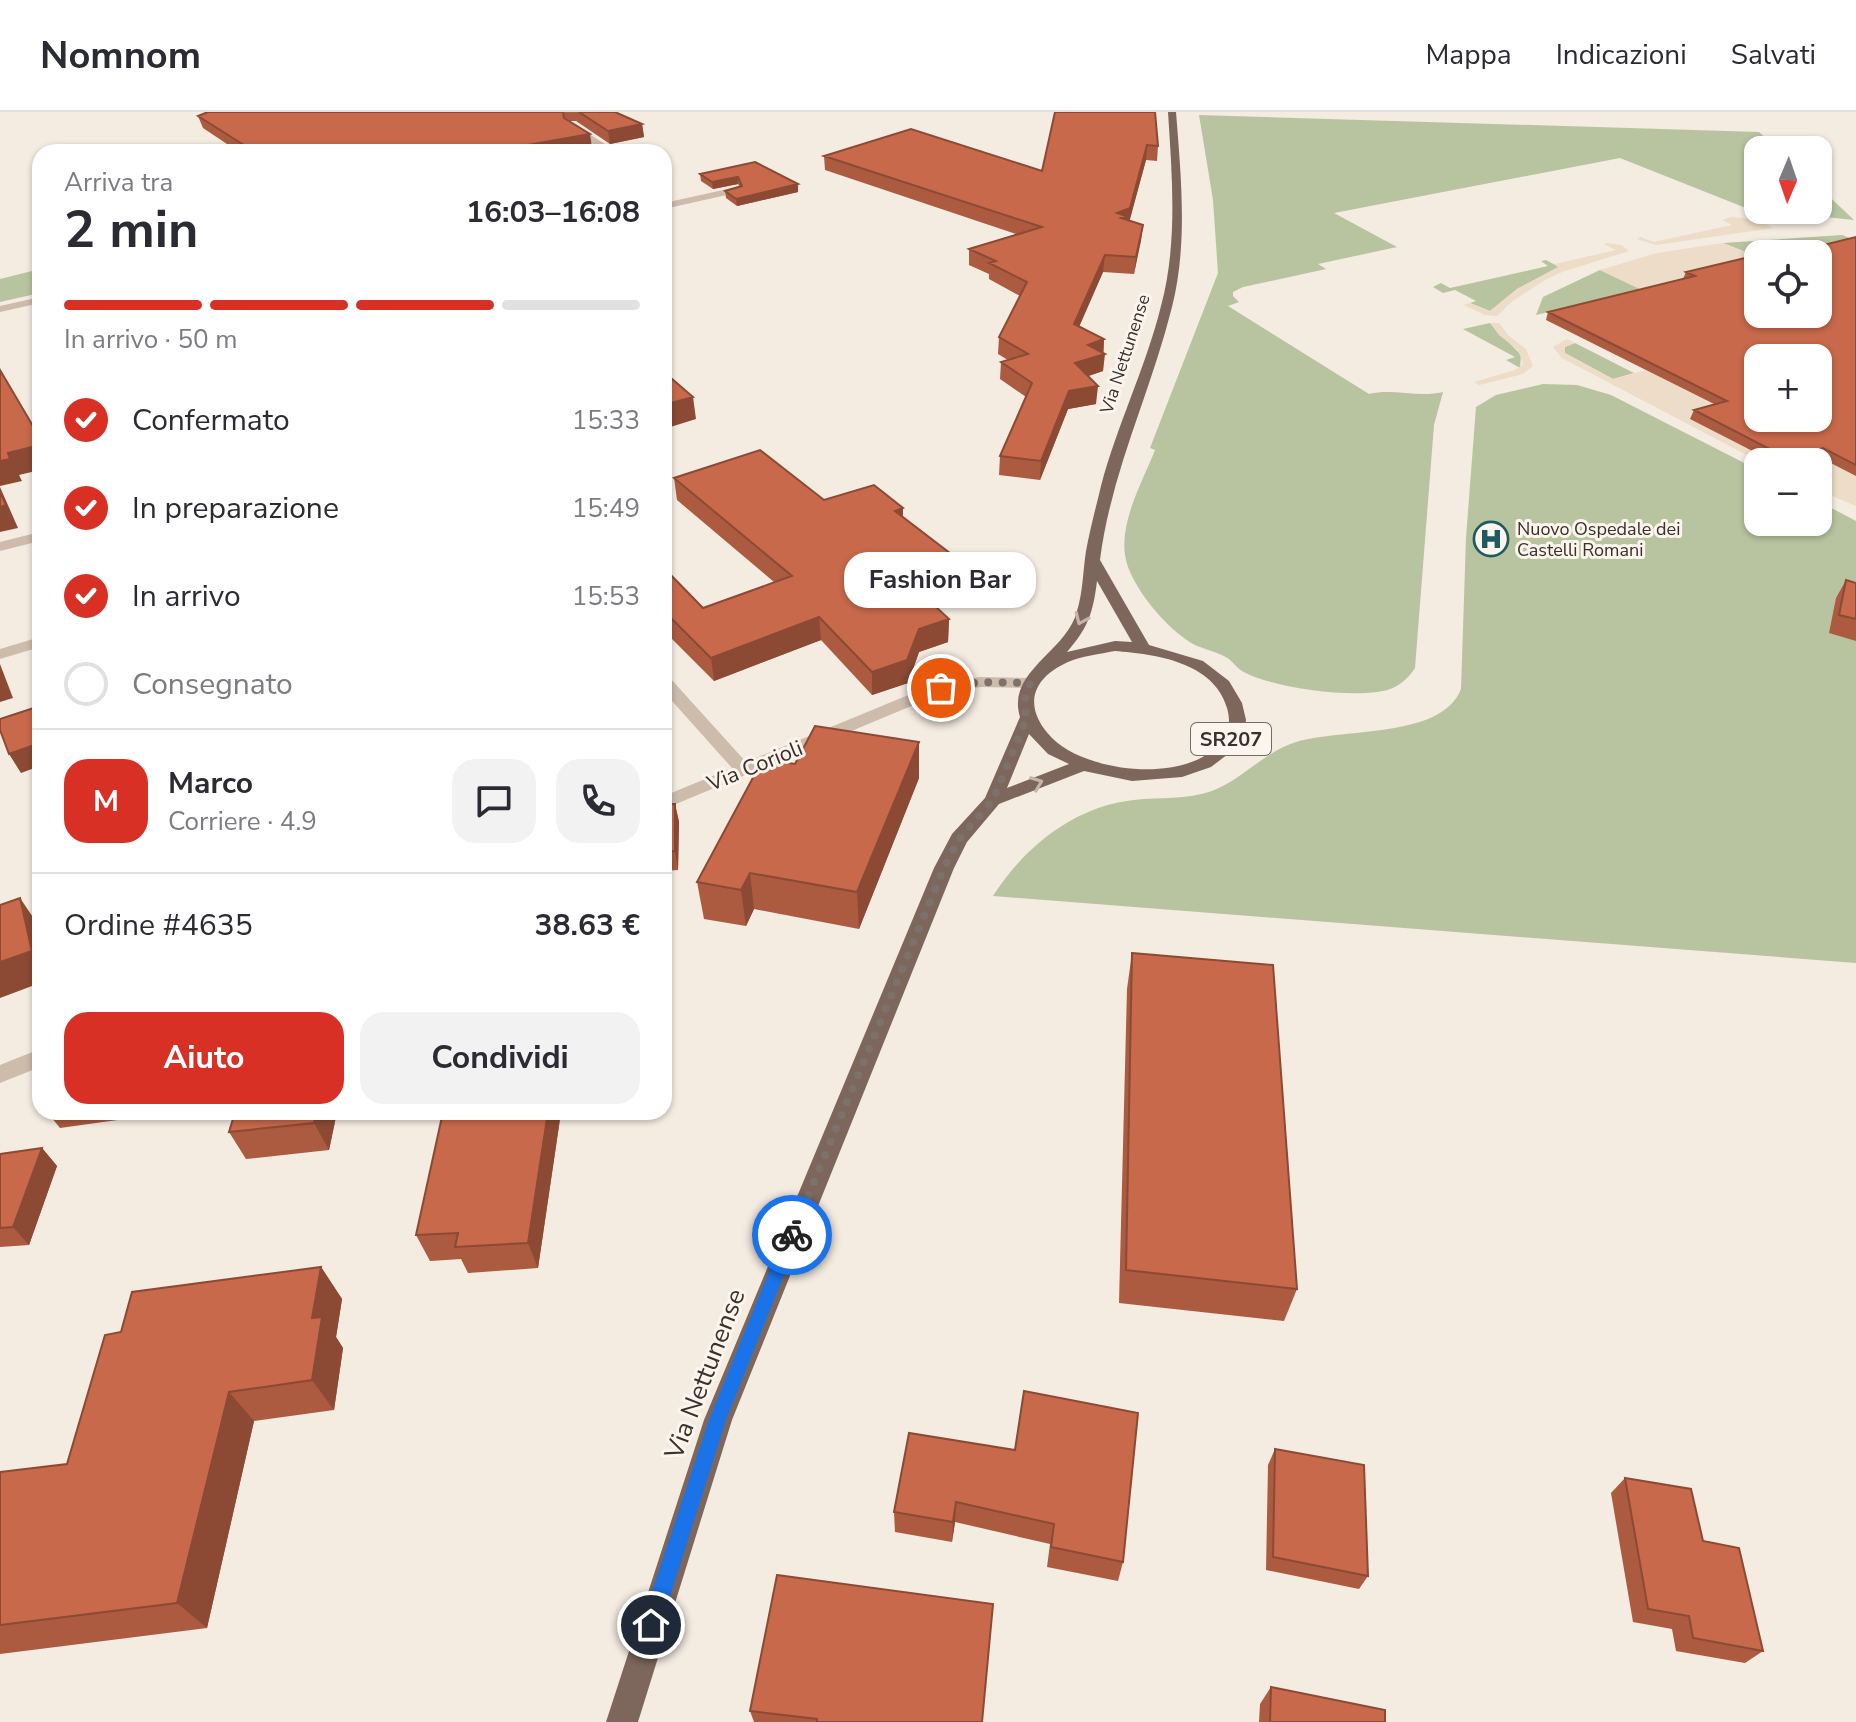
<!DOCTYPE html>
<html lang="it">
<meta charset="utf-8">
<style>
body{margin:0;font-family:"Nunito Sans",sans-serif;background:#f2f2f3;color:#2b2b33;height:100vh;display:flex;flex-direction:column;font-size:30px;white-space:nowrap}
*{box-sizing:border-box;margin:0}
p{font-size:26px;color:#7c7c81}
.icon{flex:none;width:44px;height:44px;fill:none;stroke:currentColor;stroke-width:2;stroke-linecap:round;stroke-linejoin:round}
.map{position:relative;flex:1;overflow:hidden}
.side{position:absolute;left:32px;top:32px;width:640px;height:976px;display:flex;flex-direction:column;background:#fff;border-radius:24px;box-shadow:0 2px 6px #0004}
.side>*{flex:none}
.needle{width:52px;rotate:182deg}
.fabs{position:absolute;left:1744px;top:24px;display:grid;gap:16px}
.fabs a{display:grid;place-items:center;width:88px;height:88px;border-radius:16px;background:#fff;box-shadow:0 2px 6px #0004;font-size:40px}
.pin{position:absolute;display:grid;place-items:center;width:68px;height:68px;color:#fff;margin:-34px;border:4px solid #fff;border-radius:50%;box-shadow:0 2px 8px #0007}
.courier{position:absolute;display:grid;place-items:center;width:80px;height:80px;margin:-40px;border:6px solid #1a73e8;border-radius:50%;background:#fff;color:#222;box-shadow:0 2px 10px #0007}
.bubble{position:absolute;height:56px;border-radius:24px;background:#fff;box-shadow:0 2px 6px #0004;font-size:26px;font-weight:700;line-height:56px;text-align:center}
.summary em{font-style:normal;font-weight:700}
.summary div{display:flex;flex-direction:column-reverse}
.summary{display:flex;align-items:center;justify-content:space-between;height:136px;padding:0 32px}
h1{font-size:52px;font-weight:700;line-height:60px}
.bar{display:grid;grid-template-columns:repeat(4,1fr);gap:12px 8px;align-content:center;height:96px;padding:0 32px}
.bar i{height:10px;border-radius:6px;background:#e1e1e2}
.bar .on{background:#d93025}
.bar p{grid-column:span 4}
.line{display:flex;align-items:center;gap:20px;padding:0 32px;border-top:2px solid #e1e1e2}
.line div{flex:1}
.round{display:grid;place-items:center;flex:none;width:84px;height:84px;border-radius:24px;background:#f2f2f3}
ol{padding:0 32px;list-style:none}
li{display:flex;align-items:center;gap:24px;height:88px}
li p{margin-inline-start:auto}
li .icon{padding:8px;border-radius:50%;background:#d93025;color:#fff;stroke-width:4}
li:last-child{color:#7c7c81}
li i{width:44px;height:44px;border:4px solid #e1e1e2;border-radius:50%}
.cta{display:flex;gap:16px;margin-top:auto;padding:16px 32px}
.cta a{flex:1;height:92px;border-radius:24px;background:#d93025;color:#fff;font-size:32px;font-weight:700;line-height:92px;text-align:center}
.cta a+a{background:#f2f2f3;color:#2b2b33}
header{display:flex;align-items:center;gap:48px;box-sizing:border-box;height:112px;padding:0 40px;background:#fff;border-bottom:2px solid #e1e1e2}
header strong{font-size:38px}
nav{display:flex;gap:44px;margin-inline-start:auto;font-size:28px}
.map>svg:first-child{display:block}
.green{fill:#b8c4a0}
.plaza{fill:#ecdcc8}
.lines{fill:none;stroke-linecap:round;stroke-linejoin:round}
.minor{fill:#cdbbac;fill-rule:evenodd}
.primary{fill:#7d675c;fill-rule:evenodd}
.wall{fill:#ac5a40}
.shaded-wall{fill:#8c4a34}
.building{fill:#c8694b;stroke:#8c4a34;stroke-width:2;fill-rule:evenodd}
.oneway{stroke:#c2b5ac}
.route{fill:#1a73e8}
.done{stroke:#7c716b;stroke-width:8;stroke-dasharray:0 14.4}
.labels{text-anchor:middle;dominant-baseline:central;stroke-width:6;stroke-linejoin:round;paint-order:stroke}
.far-street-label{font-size:18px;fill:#3b302b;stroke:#fbf5ee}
.far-poi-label{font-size:18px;fill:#3b302b;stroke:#fbf5ee;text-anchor:start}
.shield{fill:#fbf5ee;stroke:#756b66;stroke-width:2}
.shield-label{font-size:20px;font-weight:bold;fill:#3b302b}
.street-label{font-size:22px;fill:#3b302b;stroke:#fbf5ee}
.near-street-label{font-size:26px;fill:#3b302b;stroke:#fbf5ee}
</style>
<header>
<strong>Nomnom</strong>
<nav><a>Mappa</a><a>Indicazioni</a><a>Salvati</a></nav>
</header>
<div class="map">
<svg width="1856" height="1610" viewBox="0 0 1856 1610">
<rect width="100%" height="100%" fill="#f4ebe1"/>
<!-- green -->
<path class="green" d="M 1199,3 L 1759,20 L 1779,38 L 1758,38 L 1758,98 L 1818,98 L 1818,74 L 1854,108 L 1797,102 L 1766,104 L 1620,46 L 1334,101 L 1397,135 L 1318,152 L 1326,157 L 1243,175 L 1233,180 L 1233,184 L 1239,190 L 1228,194 L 1369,282 C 1394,276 1417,286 1443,280 L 1434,313 L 1415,556 C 1409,565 1403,571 1393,576 C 1363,589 1270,576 1242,559 C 1237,556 1234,551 1229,547 C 1218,540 1206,538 1195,533 C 1168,519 1129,473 1125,443 C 1120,408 1143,369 1155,338 L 1150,336 L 1218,161 L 1213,88 Z
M 1842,123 L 1852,127 L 1790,142 L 1758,142 L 1758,145 L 1723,131 Z
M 1546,148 L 1559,155 L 1517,177 L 1490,199 L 1470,191 L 1476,189 L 1455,178 L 1443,181 L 1433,175 L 1441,171 L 1450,176 L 1548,154 L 1541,149 Z
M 40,157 L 40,181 L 0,190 L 0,167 Z
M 1600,158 L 1642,178 L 1536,203 L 1543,185 Z
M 1490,211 L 1521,243 L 1520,256 L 1506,248 L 1515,245 L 1463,217 Z
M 1575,231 L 1634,261 L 1613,267 L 1565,241 L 1565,235 Z
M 1543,272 L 1577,273 L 1611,283 L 1758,358 L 1758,410 L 1818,410 L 1818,389 L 1856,409 L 1856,851 L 993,784 C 1024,735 1075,694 1134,688 C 1160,685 1187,688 1212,679 C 1243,667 1264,640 1296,630 C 1341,616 1442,627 1461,577 L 1466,426 L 1476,295 L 1496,283 Z"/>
<!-- plaza -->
<path class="plaza" d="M 1731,105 L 1760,108 L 1773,116 L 1656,133 L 1637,127 L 1640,125 L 1654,130 L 1732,113 L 1722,108 Z
M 1607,131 L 1621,133 L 1629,139 L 1562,160 L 1543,169 L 1510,191 L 1497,204 L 1485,203 L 1464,193 L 1470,191 L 1490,199 L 1517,177 L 1558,155 L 1555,152 L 1616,138 L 1604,132 Z
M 1723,131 L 1758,145 L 1758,156 L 1642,178 L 1600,158 L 1657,141 Z
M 1490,211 L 1499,211 L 1508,223 L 1526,237 L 1533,254 L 1523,262 L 1479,273 L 1474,270 L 1515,258 L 1523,252 L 1518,238 L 1499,223 Z
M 1567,227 L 1575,231 L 1565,235 L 1565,241 L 1613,267 L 1646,258 L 1723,297 L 1774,350 L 1760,350 L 1562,246 L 1553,235 Z
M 1819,345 L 1856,363 L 1856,394 L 1818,378 L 1818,350 L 1803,350 Z"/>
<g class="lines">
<!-- minor -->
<path class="minor" d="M 568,12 L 574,12 L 614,38 L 592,40 L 601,37 L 568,16 Z
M 737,75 L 740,80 L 664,97 L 664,91 Z
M 40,185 L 40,191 L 0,200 L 0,194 Z
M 40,420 L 40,429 L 0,439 L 0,430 Z
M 40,525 L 40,535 L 0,547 L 0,537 Z
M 664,565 L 670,566 L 746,650 L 935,572 L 981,565 L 1030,566 L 1038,571 L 1030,576 L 981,575 L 945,580 L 664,697 L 664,684 L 732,656 L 664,580 Z
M 40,937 L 40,955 L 0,971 L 0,953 Z"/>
<!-- primary -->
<path class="primary" d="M 1168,0 L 1176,0 C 1181,64 1188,132 1172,195 C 1151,280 1111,360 1100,448 L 1149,533 L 1203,549 L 1229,569 L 1242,591 L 1246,608 L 1244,622 L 1232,639 L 1211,655 L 1182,665 L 1132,669 L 1084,659 L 999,692 L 967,730 L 954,756 L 732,1308 L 638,1610 L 606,1610 L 704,1308 L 934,756 L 952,722 L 985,686 L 1020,605 C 1006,559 1067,540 1077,499 C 1083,480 1083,458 1086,439 C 1090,417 1096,395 1101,374 C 1117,313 1146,255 1161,194 C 1178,131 1172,64 1168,0 ZM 1097,469 L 1132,530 L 1115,529 L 1067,540 C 1088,516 1093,501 1097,469 ZM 1115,539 C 1155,542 1214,550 1227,596 C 1230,606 1230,617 1224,626 C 1193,673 1088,662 1052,626 C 1023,596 1030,567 1068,550 C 1081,544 1100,542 1115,539 ZM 1029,622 L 1048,642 L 1069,652 L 1007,676 Z"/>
</g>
<!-- wall -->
<path class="wall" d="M 208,0 L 615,0 L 642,12 L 644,25 L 610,32 L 576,9 L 570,9 L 592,35 L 565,40 L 239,40 L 203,16 L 198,4 Z
M 1055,0 L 1158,34 L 1157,49 L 1146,48 L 1129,109 L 1143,113 L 1134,162 L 1103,160 L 1079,214 L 1104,227 L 1103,259 L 1088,264 L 1096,292 L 1068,297 L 1040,368 L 999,363 L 1000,344 L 1026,285 L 1000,267 L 1001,250 L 1008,248 L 998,242 L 999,225 L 1020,184 L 989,167 L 989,162 L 969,153 L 969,137 L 1016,122 L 825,58 L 824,44 L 1042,59 Z
M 755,50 L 798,80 L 737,94 L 726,86 L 725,79 L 740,75 L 738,72 L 713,77 L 701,69 L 700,62 Z
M 1856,125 L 1856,364 L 1819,345 L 1803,350 L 1774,350 L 1690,307 L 1694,298 L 1714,292 L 1546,208 L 1548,200 L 1683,167 L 1686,160 L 1755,150 Z
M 674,366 L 824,388 L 903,405 L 955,468 L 920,481 L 949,507 L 948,530 L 919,540 L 908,571 L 872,583 L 821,528 L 714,569 L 664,519 L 664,456 L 703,496 L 774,470 L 677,388 Z
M 1846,468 L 1856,471 L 1856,529 L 1829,521 L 1836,486 Z
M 919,630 L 919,666 L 859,817 L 754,797 L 746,814 L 704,807 L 697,770 L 795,652 Z
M 664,692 L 675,692 L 679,710 L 678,758 L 664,759 Z
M 1132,841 L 1297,1177 L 1284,1209 L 1119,1191 L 1127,877 Z
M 47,1000 L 175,1000 L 60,1016 Z
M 337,1000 L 329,1038 L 246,1047 L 229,1020 Z
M 561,1000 L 538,1156 L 468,1161 L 461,1147 L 430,1149 L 416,1123 Z
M 42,1036 L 57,1054 L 29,1133 L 0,1135 L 0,1042 Z
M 321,1155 L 342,1187 L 336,1225 L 343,1236 L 334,1298 L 254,1309 L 207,1516 L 0,1542 L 0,1360 L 67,1352 L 121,1220 Z
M 909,1321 L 1123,1450 L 1118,1469 L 1047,1455 L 1050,1432 L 955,1410 L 952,1430 L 895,1420 L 894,1400 Z
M 1275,1337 L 1368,1464 L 1359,1477 L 1266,1458 L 1268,1353 Z
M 1625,1366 L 1703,1429 L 1763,1539 L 1745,1551 L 1676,1539 L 1672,1517 L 1633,1510 L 1611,1381 Z
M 1271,1575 L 1385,1610 L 1259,1610 L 1260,1592 Z
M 750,1599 L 982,1610 L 754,1610 Z"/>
<!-- shaded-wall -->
<path class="shaded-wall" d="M 642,12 L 644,25 L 610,32 L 608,19 Z
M 590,22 L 592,35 L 565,40 L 517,40 L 516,35 Z
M 1147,33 L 1146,48 L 1129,111 L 1116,117 L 1117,101 Z
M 738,65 L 738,72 L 713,77 L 712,70 Z
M 798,72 L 798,80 L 737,94 L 736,87 Z
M 1143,113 L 1141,129 L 1134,162 L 1136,145 Z
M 1105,143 L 1103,160 L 1073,229 L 1074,212 Z
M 1104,227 L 1103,242 L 1105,242 L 1103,259 L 1074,269 L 1075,251 L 1088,233 Z
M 1098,274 L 1096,292 L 1068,297 L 1040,368 L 1041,349 L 1069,279 Z
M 693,285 L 696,307 L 664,317 L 664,293 Z
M 40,333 L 40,358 L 19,363 L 22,369 L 0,374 L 0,349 L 8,341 Z
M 1823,336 L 1819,345 L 1803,350 L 1788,350 L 1789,347 Z
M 0,375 L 18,416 L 0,420 Z
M 903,396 L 903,418 L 895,399 Z
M 955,445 L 955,468 L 903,487 L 903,464 Z
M 819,505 L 821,528 L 714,569 L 711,546 Z
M 949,507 L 948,530 L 919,540 L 908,571 L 872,583 L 872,560 L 919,517 Z
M 0,552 L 13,586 L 0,590 Z
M 919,630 L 919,666 L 859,817 L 857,780 Z
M 40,631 L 40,654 L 21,661 L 9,642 Z
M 675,692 L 679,710 L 678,758 L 675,739 Z
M 750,761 L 754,797 L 746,814 L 741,778 Z
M 20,786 L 39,814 L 40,871 L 0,886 L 0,850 Z
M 316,1000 L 337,1000 L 329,1038 L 314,1011 Z
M 548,1000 L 561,1000 L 538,1156 L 528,1131 Z
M 42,1036 L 57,1054 L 29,1133 L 13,1115 Z
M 321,1155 L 342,1187 L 336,1225 L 343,1236 L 334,1298 L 312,1268 L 312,1206 Z
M 229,1280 L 254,1309 L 207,1516 L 177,1491 Z
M 956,1390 L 955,1410 L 952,1430 L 953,1410 Z"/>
<!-- building -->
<path class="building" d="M 208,0 L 563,0 L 564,6 L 590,22 L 516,35 L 523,40 L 255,40 L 198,4 Z
M 579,0 L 615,0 L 642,12 L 608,19 Z
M 1055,0 L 1155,0 L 1158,34 L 1147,33 L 1130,96 L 1117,101 L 1126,104 L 1121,106 L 1143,113 L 1136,145 L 1105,143 L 1074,212 L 1104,227 L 1088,233 L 1105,242 L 1075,251 L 1098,274 L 1069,279 L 1041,349 L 1000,344 L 1032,271 L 1001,250 L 1028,242 L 999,225 L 1027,170 L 989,151 L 996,149 L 969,137 L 1042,115 L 824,44 L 911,17 L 1042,59 Z
M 755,50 L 798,72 L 736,87 L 725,79 L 742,74 L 738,65 L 712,70 L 700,62 Z
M 1856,125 L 1856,353 L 1823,336 L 1789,347 L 1694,298 L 1727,289 L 1548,200 L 1695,164 L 1686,160 L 1745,146 L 1755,150 L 1758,149 L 1758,202 L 1818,202 L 1818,142 L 1787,142 ZM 1758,246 L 1818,246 L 1818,306 L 1758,306 Z
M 0,258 L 40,326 L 40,333 L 8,341 L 10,347 L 0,349 Z
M 664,260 L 693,285 L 664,293 Z
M 760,338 L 824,388 L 874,373 L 903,396 L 895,399 L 955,445 L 903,464 L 949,507 L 919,517 L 907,548 L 872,560 L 819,505 L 711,546 L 664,499 L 664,456 L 703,496 L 792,464 L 674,366 Z
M 0,380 L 6,393 L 0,395 Z
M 1846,468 L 1856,471 L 1856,507 L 1839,503 Z
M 40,594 L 40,631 L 9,642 L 0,618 L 0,607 Z
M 815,614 L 919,630 L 857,780 L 750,761 L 741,778 L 697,770 L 763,647 L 795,652 Z
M 664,692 L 675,692 L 675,739 L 664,740 Z
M 20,786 L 32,839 L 0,850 L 0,793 Z
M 1132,841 L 1273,853 L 1297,1177 L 1126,1158 Z
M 235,1000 L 316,1000 L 314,1011 L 229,1020 Z
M 443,1000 L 548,1000 L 528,1131 L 455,1135 L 458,1121 L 416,1123 Z
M 42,1036 L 13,1115 L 0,1116 L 0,1042 Z
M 321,1155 L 312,1206 L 322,1205 L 312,1268 L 229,1280 L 177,1491 L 0,1513 L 0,1360 L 67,1352 L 105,1223 L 121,1220 L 132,1180 Z
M 1024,1279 L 1138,1301 L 1123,1450 L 1051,1435 L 1054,1412 L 956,1390 L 953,1410 L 894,1400 L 909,1321 L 1015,1338 Z
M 1275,1337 L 1364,1353 L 1368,1464 L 1273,1445 Z
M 1625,1366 L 1691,1377 L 1703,1429 L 1739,1436 L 1763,1539 L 1693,1526 L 1689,1504 L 1648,1497 Z
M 777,1463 L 993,1492 L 982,1610 L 817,1610 L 817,1607 L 750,1599 Z
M 1271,1575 L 1385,1598 L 1385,1610 L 1270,1610 Z"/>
<!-- one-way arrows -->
<defs><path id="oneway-chevron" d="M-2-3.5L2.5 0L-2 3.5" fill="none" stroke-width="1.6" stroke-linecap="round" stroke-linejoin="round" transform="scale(2)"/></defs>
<g class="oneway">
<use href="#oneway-chevron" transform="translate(1081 507) rotate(114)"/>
<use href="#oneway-chevron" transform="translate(1037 671) rotate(-21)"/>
</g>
<!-- route -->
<path class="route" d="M 792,1116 L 800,1123 L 726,1308 L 661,1513 L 658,1520 L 651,1523 L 644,1520 L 641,1513 L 709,1308 L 784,1123 Z"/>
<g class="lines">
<!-- done -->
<path class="done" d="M 792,1123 L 944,756 L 959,727 L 993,688 L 1026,608 L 1024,589 L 1030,571 L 981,570 L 941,576"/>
</g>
<!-- icons -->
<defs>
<g id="hospital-ring" transform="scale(1.8)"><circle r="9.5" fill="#fbf5ee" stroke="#1f5a5e" stroke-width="1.5"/><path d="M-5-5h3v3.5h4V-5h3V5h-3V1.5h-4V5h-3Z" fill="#1f5a5e"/></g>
</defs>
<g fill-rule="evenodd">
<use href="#hospital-ring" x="1491" y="427"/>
</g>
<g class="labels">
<!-- far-street labels -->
<g class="far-street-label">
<text transform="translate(1125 242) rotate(-72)">Via Nettunense</text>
</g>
<!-- far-poi labels -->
<g class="far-poi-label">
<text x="1517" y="417">Nuovo Ospedale dei<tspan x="1517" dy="21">Castelli Romani</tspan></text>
</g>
<!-- shield labels -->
<rect class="shield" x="1191" y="611" width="80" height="32" rx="6"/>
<g class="shield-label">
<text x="1231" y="627">SR207</text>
</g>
<!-- street labels -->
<g class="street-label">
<text transform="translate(755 654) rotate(-22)">Via Corioli</text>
</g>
<!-- near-street labels -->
<g class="near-street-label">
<text transform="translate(705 1262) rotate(-69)">Via Nettunense</text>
</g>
</g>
</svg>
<div class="fabs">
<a><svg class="needle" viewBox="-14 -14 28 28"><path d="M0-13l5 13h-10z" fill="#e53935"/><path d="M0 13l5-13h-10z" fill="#7c7c81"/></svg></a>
<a><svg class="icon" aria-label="locate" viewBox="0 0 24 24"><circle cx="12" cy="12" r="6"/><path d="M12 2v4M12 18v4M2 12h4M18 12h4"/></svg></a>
<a>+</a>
<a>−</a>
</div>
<div class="pin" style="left:941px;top:576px;background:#ea580c"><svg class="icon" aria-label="bag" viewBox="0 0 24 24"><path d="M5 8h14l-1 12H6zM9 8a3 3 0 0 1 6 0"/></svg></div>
<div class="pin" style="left:651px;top:1513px;background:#1f2937"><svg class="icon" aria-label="home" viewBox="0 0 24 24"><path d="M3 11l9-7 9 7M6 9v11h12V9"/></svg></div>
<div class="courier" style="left:792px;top:1123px"><svg class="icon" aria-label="bike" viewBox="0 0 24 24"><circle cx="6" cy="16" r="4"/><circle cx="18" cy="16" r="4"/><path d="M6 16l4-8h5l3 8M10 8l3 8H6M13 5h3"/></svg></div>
<div class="bubble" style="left:844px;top:440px;width:192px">Fashion Bar</div>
<section class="side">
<div class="summary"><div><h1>2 min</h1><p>Arriva tra</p></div><em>16:03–16:08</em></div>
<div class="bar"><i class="on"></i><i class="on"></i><i class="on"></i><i></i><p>In arrivo · 50 m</p></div>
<ol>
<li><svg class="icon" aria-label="check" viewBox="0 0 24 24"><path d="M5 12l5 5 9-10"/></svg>Confermato<p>15:33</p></li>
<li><svg class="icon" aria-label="check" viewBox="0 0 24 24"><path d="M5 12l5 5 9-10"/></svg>In preparazione<p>15:49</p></li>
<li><svg class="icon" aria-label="check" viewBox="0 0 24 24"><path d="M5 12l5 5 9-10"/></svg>In arrivo<p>15:53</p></li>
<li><i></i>Consegnato</li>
</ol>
<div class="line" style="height:144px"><b class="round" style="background:#d93025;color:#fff">M</b><div><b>Marco</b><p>Corriere · 4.9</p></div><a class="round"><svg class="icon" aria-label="chat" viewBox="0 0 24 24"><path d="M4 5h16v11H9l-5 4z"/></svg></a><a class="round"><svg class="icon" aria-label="phone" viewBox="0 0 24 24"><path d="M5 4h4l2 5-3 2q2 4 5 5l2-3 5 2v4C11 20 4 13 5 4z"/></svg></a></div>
<div class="line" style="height:104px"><div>Ordine #4635</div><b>38.63 €</b></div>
<div class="cta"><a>Aiuto</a><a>Condividi</a></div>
</section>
</div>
